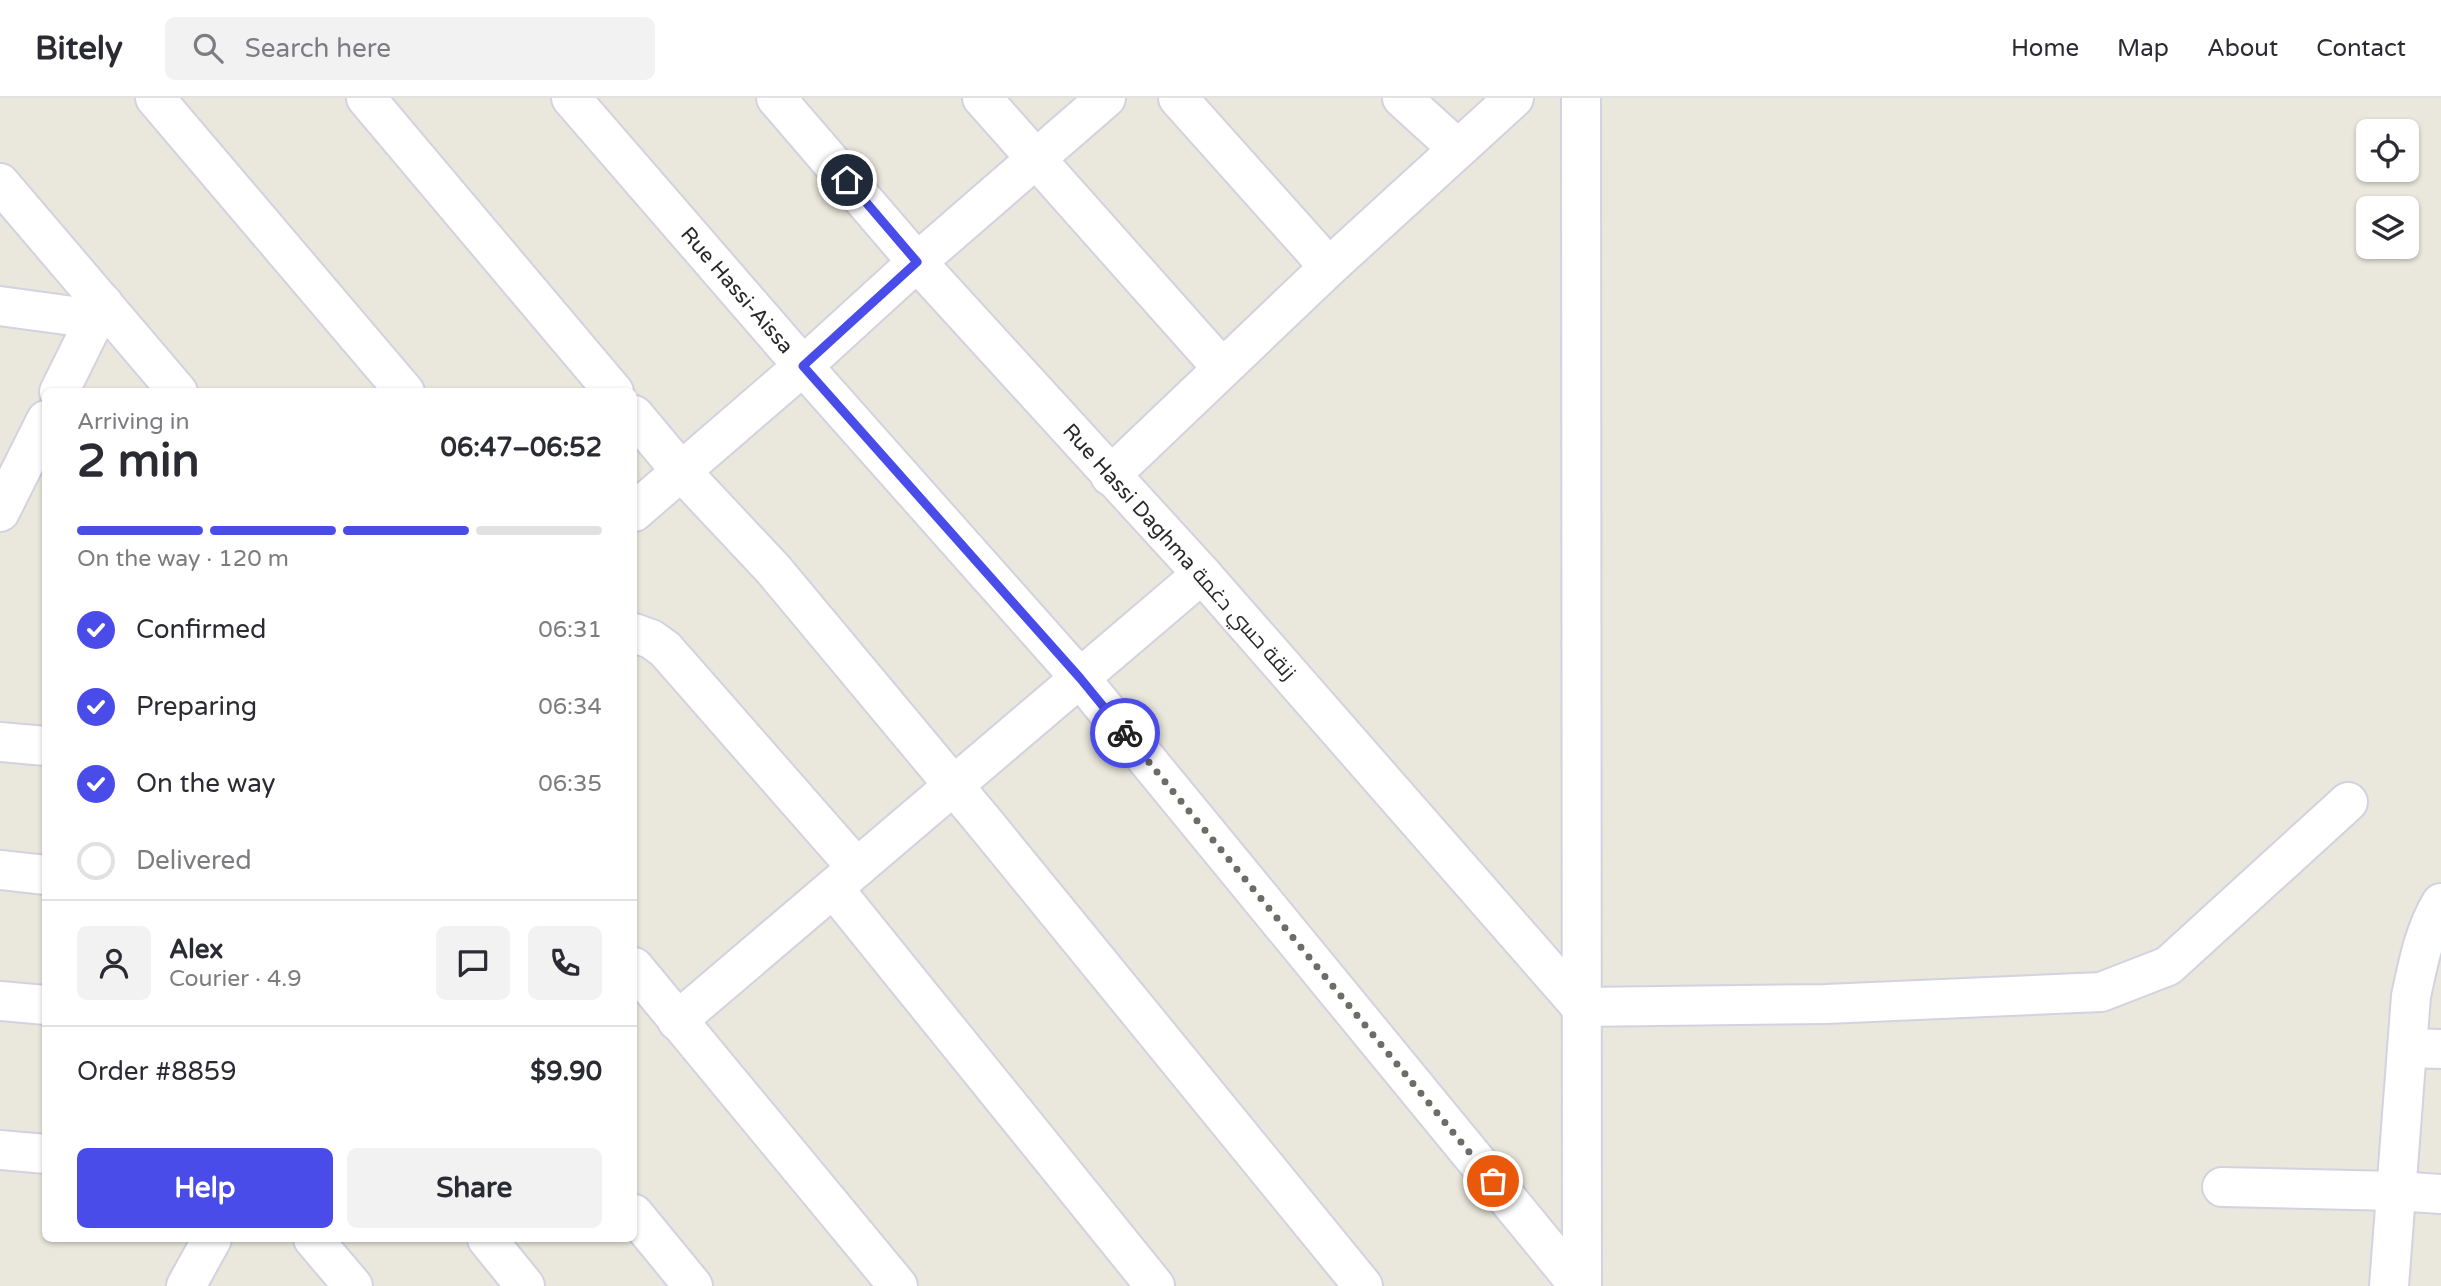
<!DOCTYPE html>
<meta charset="utf-8">
<style>
body{margin:0;font-family:"Varela Round",Cairo,sans-serif;background:#f2f2f3;color:#2b2b33;height:100vh;display:flex;flex-direction:column;font-size:26px;white-space:nowrap}
*{box-sizing:border-box;margin:0}
p{font-size:23px;color:#7c7c81}
.icon{flex:none;width:38px;height:38px;fill:none;stroke:currentColor;stroke-width:2;stroke-linecap:round;stroke-linejoin:round}
.map{position:relative;flex:1;overflow:hidden}
.sheet{position:absolute;left:42px;top:290px;width:595px;height:854px;display:flex;flex-direction:column;background:#fff;border-radius:10px;box-shadow:0 2px 5px #0004}
.sheet>*{flex:none}
.buttons{position:absolute;left:2356px;top:21px;display:grid;gap:14px}
.buttons a{display:grid;place-items:center;width:63px;height:63px;border-radius:10px;background:#fff;box-shadow:0 2px 5px #0004;font-size:35px}
.pin{position:absolute;display:grid;place-items:center;width:60px;height:60px;color:#fff;margin:-30px;border:4px solid #fff;border-radius:50%;box-shadow:0 2px 7px #0007}
.courier{position:absolute;display:grid;place-items:center;width:70px;height:70px;margin:-35px;border:5px solid #4a4cea;border-radius:50%;background:#fff;color:#222;box-shadow:0 2px 9px #0007}
.summary em{font-style:normal;font-weight:700}
.summary div{display:flex;flex-direction:column-reverse}
.summary{display:flex;align-items:center;justify-content:space-between;height:119px;padding:0 35px}
h1{font-size:46px;font-weight:700;line-height:52px}
.bar{display:grid;grid-template-columns:repeat(4,1fr);gap:10px 7px;align-content:center;height:84px;padding:0 35px}
.bar i{height:9px;border-radius:5px;background:#e1e1e2}
.bar .on{background:#4a4cea}
.bar p{grid-column:span 4}
.line{display:flex;align-items:center;gap:18px;padding:0 35px;border-top:2px solid #e1e1e2}
.line div{flex:1}
.round{display:grid;place-items:center;flex:none;width:74px;height:74px;border-radius:10px;background:#f2f2f3}
ol{padding:0 35px;list-style:none}
li{display:flex;align-items:center;gap:21px;height:77px}
li p{margin-inline-start:auto}
li .icon{padding:7px;border-radius:50%;background:#4a4cea;color:#fff;stroke-width:4}
li:last-child{color:#7c7c81}
li i{width:38px;height:38px;border:4px solid #e1e1e2;border-radius:50%}
.action{display:flex;gap:14px;margin-top:auto;padding:14px 35px}
.action a{flex:1;height:80px;border-radius:10px;background:#4a4cea;color:#fff;font-size:28px;font-weight:700;line-height:80px;text-align:center}
.action a+a{background:#f2f2f3;color:#2b2b33}
header{display:flex;align-items:center;gap:42px;box-sizing:border-box;height:98px;padding:0 35px;background:#fff;border-bottom:2px solid #e1e1e2}
header strong{font-size:33px}
nav{display:flex;gap:38px;margin-inline-start:auto;font-size:24px}
.search{width:490px;height:63px;background:#f2f2f3;display:flex;align-items:center;gap:18px;box-sizing:border-box;padding:0 24px;border-radius:10px;color:#7c7c81;font-size:26px}
.map>svg:first-child{display:block}
.lines{fill:none;stroke-linecap:round;stroke-linejoin:round}
.minor-casing{stroke:#d2d2e1;stroke-width:42}
.minor{stroke:#fff;stroke-width:38}
.done{stroke:#6d6c68;stroke-width:7;stroke-dasharray:0 12.6}
.route{stroke:#4a4cea;stroke-width:9}
.labels{text-anchor:middle;dominant-baseline:central;stroke-width:5;stroke-linejoin:round;paint-order:stroke}
.street-label{font-size:21px;fill:#292929;stroke:#fff}
</style>
<header>
<strong>Bitely</strong>
<div class="search"><svg class="icon" aria-label="search" viewBox="0 0 24 24"><circle cx="10" cy="10" r="6"/><path d="M15 15l6 6"/></svg>Search here</div>
<nav><a>Home</a><a>Map</a><a>About</a><a>Contact</a></nav>
</header>
<div class="map">
<svg width="2441" height="1188" viewBox="0 0 2441 1188">
<rect width="100%" height="100%" fill="#eae7dc"/>
<g class="lines">
<!-- minor casing -->
<g class="minor-casing">
<g id="minor">
<path d="M 155,0 L 405,294"/>
<path d="M 366,0 L 614,294"/>
<path id="s1" d="M 571,0 L 803,268 L 1080,580 L 1579,1188"/>
<path d="M 776,0 L 917,164 L 1202,476 L 1581,909 L 1826,906 L 2101,894 L 2168,868 L 2348,704"/>
<path d="M 982,0 L 1222,270"/>
<path d="M 1178,0 L 1329,169"/>
<path d="M 1402,0 L 1458,51"/>
<path d="M 1581,0 L 1582,1188"/>
<path d="M 0,85 L 178,294"/>
<path d="M 0,208 L 95,221"/>
<path d="M 59,294 L 103,205"/>
<path d="M 634,317 L 680,372 L 773,471 L 984,724 L 1363,1188"/>
<path d="M 1110,378 L 1329,169 L 1514,0"/>
<path d="M 0,414 L 46,322"/>
<path d="M 634,414 L 803,268 L 917,164 L 1106,0"/>
<path d="M 634,535 L 651,541 L 665,551 L 857,770"/>
<path d="M 0,644 L 46,648"/>
<path d="M 0,772 L 46,777"/>
<path d="M 834,791 L 1155,1188"/>
<path d="M 634,869 L 898,1188"/>
<path d="M 0,903 L 46,907"/>
<path d="M 677,923 L 1202,476"/>
<path d="M 2407,950 L 2441,951"/>
<path d="M 0,1052 L 46,1056"/>
<path d="M 2222,1089 L 2396,1093 L 2441,1096"/>
<path d="M 634,1116 L 693,1188"/>
<path d="M 313,1141 L 353,1188"/>
<path d="M 487,1141 L 525,1188"/>
<path d="M 186,1188 L 212,1141"/>
<path d="M 2389,1188 L 2411,898 C 2418,866 2424,833 2441,805"/>
</g>
</g>
<!-- minor -->
<use href="#minor" class="minor"/>
</g>
<g class="lines">
<!-- done -->
<path class="done" d="M 1125,635 L 1493,1083"/>
<!-- route -->
<path class="route" d="M 847,82 L 917,164 L 803,268 L 1080,580 L 1125,635"/>
</g>
<g class="labels">
<!-- street labels -->
<g class="street-label">
<text stroke="none"><textPath href="#s1" startOffset="254">Rue Hassi-Aissa</textPath></text>
<text transform="translate(1179 454) rotate(48)">Rue Hassi Daghma زنقة حسي دغمة</text>
</g>
</g>
</svg>
<div class="buttons">
<a><svg class="icon" aria-label="locate" viewBox="0 0 24 24"><circle cx="12" cy="12" r="6"/><path d="M12 2v4M12 18v4M2 12h4M18 12h4"/></svg></a>
<a><svg class="icon" aria-label="layers" viewBox="0 0 24 24"><path d="M12 4l9 5-9 5-9-5zM3 14l9 5 9-5"/></svg></a>
</div>
<div class="pin" style="left:1493px;top:1083px;background:#ea580c"><svg class="icon" aria-label="bag" viewBox="0 0 24 24"><path d="M5 8h14l-1 12H6zM9 8a3 3 0 0 1 6 0"/></svg></div>
<div class="pin" style="left:847px;top:82px;background:#1f2937"><svg class="icon" aria-label="home" viewBox="0 0 24 24"><path d="M3 11l9-7 9 7M6 9v11h12V9"/></svg></div>
<div class="courier" style="left:1125px;top:635px"><svg class="icon" aria-label="bike" viewBox="0 0 24 24"><circle cx="6" cy="16" r="4"/><circle cx="18" cy="16" r="4"/><path d="M6 16l4-8h5l3 8M10 8l3 8H6M13 5h3"/></svg></div>
<section class="sheet">
<div class="summary"><div><h1>2 min</h1><p>Arriving in</p></div><em>06:47–06:52</em></div>
<div class="bar"><i class="on"></i><i class="on"></i><i class="on"></i><i></i><p>On the way · 120 m</p></div>
<ol>
<li><svg class="icon" aria-label="check" viewBox="0 0 24 24"><path d="M5 12l5 5 9-10"/></svg>Confirmed<p>06:31</p></li>
<li><svg class="icon" aria-label="check" viewBox="0 0 24 24"><path d="M5 12l5 5 9-10"/></svg>Preparing<p>06:34</p></li>
<li><svg class="icon" aria-label="check" viewBox="0 0 24 24"><path d="M5 12l5 5 9-10"/></svg>On the way<p>06:35</p></li>
<li><i></i>Delivered</li>
</ol>
<div class="line" style="height:126px"><a class="round"><svg class="icon" aria-label="person" viewBox="0 0 24 24"><circle cx="12" cy="8" r="4"/><path d="M4 21q1-7 8-7t8 7"/></svg></a><div><b>Alex</b><p>Courier · 4.9</p></div><a class="round"><svg class="icon" aria-label="chat" viewBox="0 0 24 24"><path d="M4 5h16v11H9l-5 4z"/></svg></a><a class="round"><svg class="icon" aria-label="phone" viewBox="0 0 24 24"><path d="M5 4h4l2 5-3 2q2 4 5 5l2-3 5 2v4C11 20 4 13 5 4z"/></svg></a></div>
<div class="line" style="height:91px"><div>Order #8859</div><b>$9.90</b></div>
<div class="action"><a>Help</a><a>Share</a></div>
</section>
</div>
